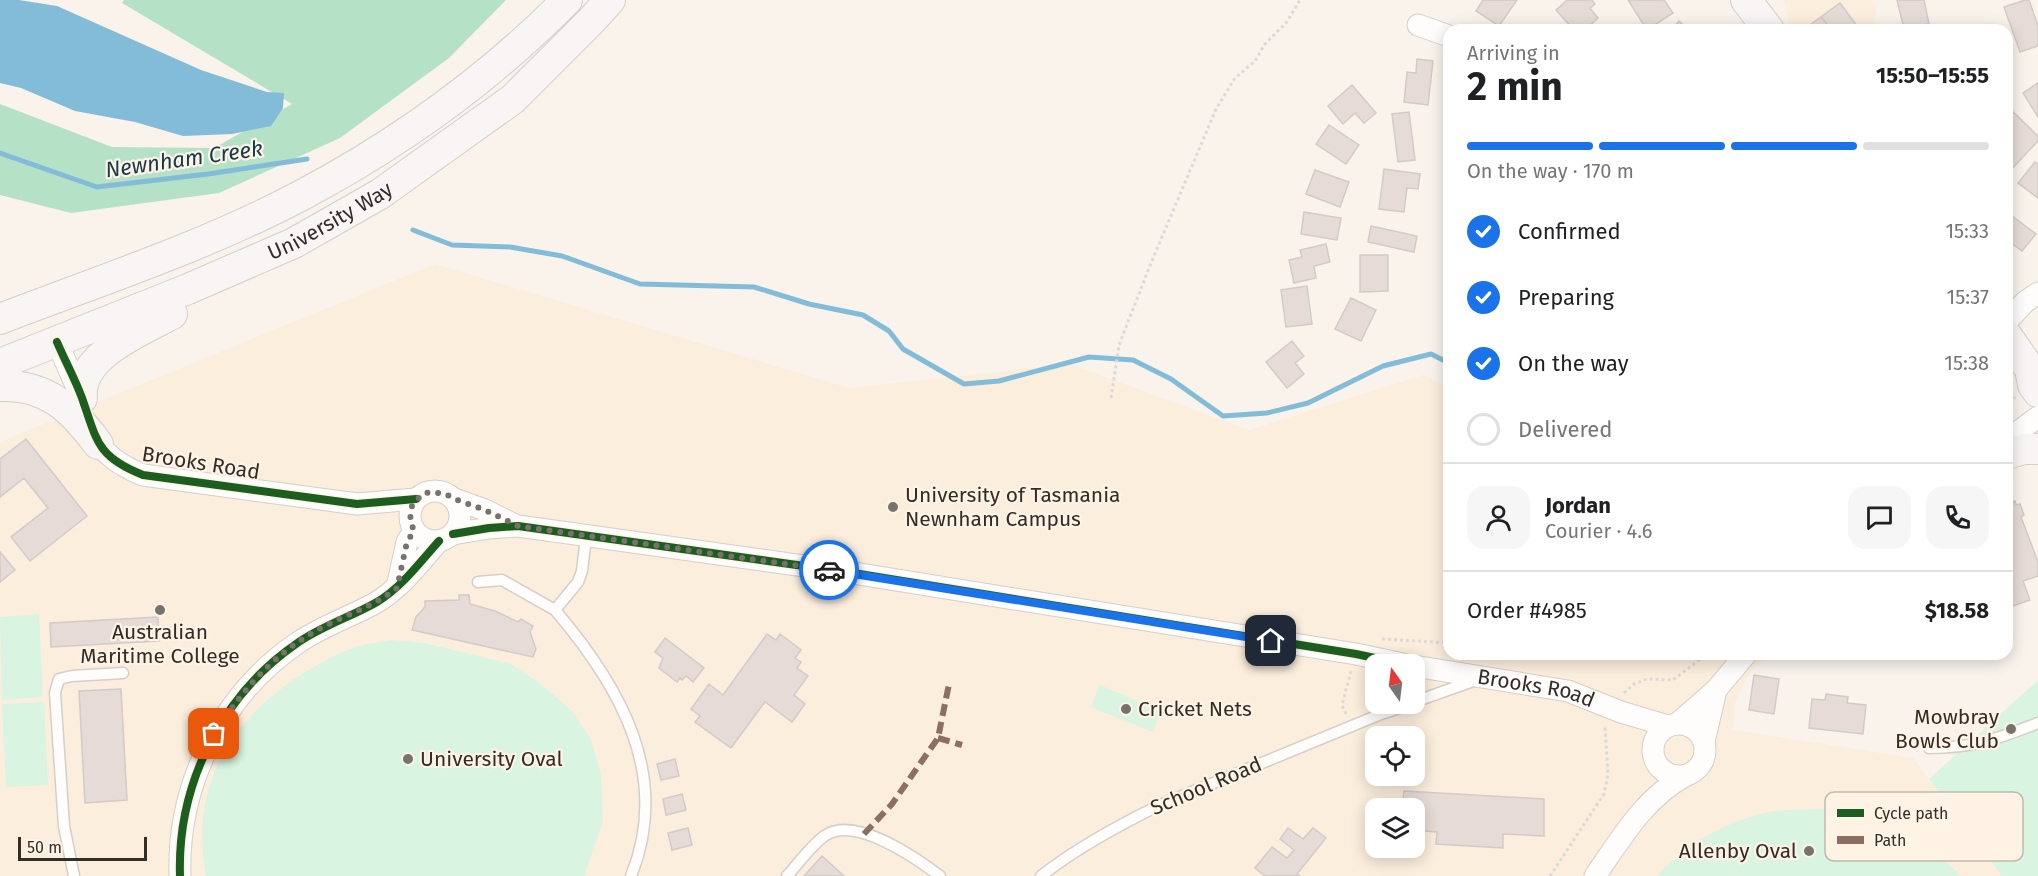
<!DOCTYPE html>
<meta charset="utf-8">
<style>
body{margin:0;font-family:"Fira Sans",sans-serif;background:#f6f6f6;color:#202124;height:100vh;display:flex;flex-direction:column;font-size:22px;white-space:nowrap}
*{box-sizing:border-box;margin:0}
p{font-size:20px;color:#757577}
.icon{flex:none;width:33px;height:33px;fill:none;stroke:currentColor;stroke-width:2;stroke-linecap:round;stroke-linejoin:round}
.map{position:relative;flex:1;overflow:hidden}
.drawer{position:absolute;left:1443px;top:24px;width:570px;height:636px;display:flex;flex-direction:column;background:#fff;border-radius:18px;box-shadow:0 3px 15px #0003}
.drawer>*{flex:none}
.needle{width:39px;rotate:346deg}
.fabs{position:absolute;left:1365px;top:654px;display:grid;gap:12px}
.fabs a{display:grid;place-items:center;width:60px;height:60px;border-radius:12px;background:#fff;box-shadow:0 3px 15px #0003;font-size:30px}
.scale{position:absolute;left:18px;bottom:15px;width:129px;box-sizing:border-box;padding-left:6px;border:3px solid #322d27;border-top:0;font-size:16px;line-height:21px;white-space:nowrap;color:#322d27;-webkit-text-stroke:4px #fff3e6;paint-order:stroke}
.pin{position:absolute;display:grid;place-items:center;width:51px;height:51px;color:#fff;margin:-26px;border-radius:12px;box-shadow:0 3px 9px #0006}
.courier{position:absolute;display:grid;place-items:center;width:60px;height:60px;margin:-30px;border:4px solid #1a73e8;border-radius:50%;background:#fff;color:#222;box-shadow:0 2px 8px #0007}
.head em{font-style:normal;font-weight:700}
.head div{display:flex;flex-direction:column-reverse}
.head{display:flex;align-items:center;justify-content:space-between;height:102px;padding:0 24px}
h1{font-size:39px;font-weight:700;line-height:45px}
.bar{display:grid;grid-template-columns:repeat(4,1fr);gap:9px 6px;align-content:center;height:72px;padding:0 24px}
.bar i{height:8px;border-radius:4px;background:#e0e0e0}
.bar .active{background:#1a73e8}
.bar p{grid-column:span 4}
.line{display:flex;align-items:center;gap:15px;padding:0 24px;border-top:2px solid #e0e0e0}
.line div{flex:1}
.round{display:grid;place-items:center;flex:none;width:63px;height:63px;border-radius:18px;background:#f6f6f6}
ol{padding:0 24px;list-style:none}
li{display:flex;align-items:center;gap:18px;height:66px}
li p{margin-inline-start:auto}
li .icon{padding:6px;border-radius:50%;background:#1a73e8;color:#fff;stroke-width:4}
li:last-child{color:#757577}
li i{width:33px;height:33px;border:3px solid #e0e0e0;border-radius:50%}
.map>svg:first-child{display:block}
.built{fill:#fbeedd;fill-rule:evenodd}
.green{fill:#d9f4e1}
.forest{fill:#b5e1c7}
.water{fill:#83bcd8}
.lines{fill:none;stroke-linecap:round;stroke-linejoin:round}
.stream{stroke:#83bcd8;stroke-width:5}
.building{fill:#e7dbd7;stroke:#d2cbc8;stroke-width:1.5}
.service-casing{stroke:#d4cfc8;stroke-width:13}
.minor-casing{stroke:#d4cfc8;stroke-width:23}
.secondary-casing{stroke:#d4cfc8;stroke-width:32}
.path{stroke:#dbdad8;stroke-width:3;stroke-dasharray:3 3;stroke-linecap:butt}
.service{stroke:#fefdfc;stroke-width:10}
.minor{stroke:#fefdfc;stroke-width:21}
.secondary{stroke:#f8f5f4;stroke-width:30}
.quiet{stroke:#8d6e63;stroke-width:6;stroke-dasharray:12 6;stroke-linecap:butt}
.cycleway-casing{stroke:#fff3e6;stroke-width:11}
.cycleway{stroke:#1b5e20;stroke-width:8}
.done{stroke:#78726c;stroke-width:6;stroke-dasharray:0 10.8}
.route{stroke:#1a73e8;stroke-width:8}
.poi-dot{fill:#78726c;stroke:#fff3e6;stroke-width:2}
.labels{text-anchor:middle;dominant-baseline:central;stroke-width:4.5;stroke-linejoin:round;paint-order:stroke}
.street-label{font-size:21px;fill:#322d27;stroke:#fff3e6}
.poi-label{font-size:21px;fill:#322d27;stroke:#fff3e6;text-anchor:start}
.water-label{font-size:22px;font-style:italic;fill:#153a4d;stroke:#fff3e6}
.key{fill:#fff3e6;stroke:#c2b8ad;stroke-width:1.5}
.key-label{font-size:16px;fill:#322d27}
</style>
<div class="map">
<svg width="2038" height="876" viewBox="0 0 2038 876">
<rect width="100%" height="100%" fill="#f9f3ec"/>
<!-- built -->
<path class="built" d="M 1784,0 L 1871,0 L 1877,9 L 1873,30 L 1795,30 L 1789,22 Z
M 435,264 L 849,388 L 1070,364 L 1249,430 L 1423,375 L 1449,388 L 1449,654 L 1769,654 L 1748,675 L 1735,703 L 1733,730 L 1913,758 L 2002,876 L 0,876 L 0,442 ZM 1376,664 L 1414,664 L 1414,704 L 1376,704 ZM 1376,736 L 1414,736 L 1414,776 L 1376,776 ZM 1376,808 L 1414,808 L 1414,848 L 1376,848 Z"/>
<!-- green -->
<path class="green" d="M 39,614 L 43,697 L 2,700 L 0,617 Z
M 392,640 L 424,643 L 511,664 L 542,685 L 573,712 L 591,740 L 601,774 L 603,821 L 584,876 L 206,876 C 189,787 229,721 302,674 C 320,663 340,651 360,646 C 371,643 381,642 392,640 Z
M 2038,680 L 2038,876 L 2002,876 L 1929,779 Z
M 1100,685 L 1161,711 L 1153,732 L 1091,707 Z
M 44,702 L 48,785 L 6,787 L 2,704 Z
M 1824,809 L 1878,820 L 1922,842 L 1962,876 L 1657,876 C 1685,844 1727,821 1769,812 C 1786,809 1806,810 1824,809 Z"/>
<!-- forest -->
<path class="forest" d="M 124,0 L 506,0 L 449,58 L 340,138 L 219,193 L 71,213 L 0,195 L 0,104 L 112,147 L 214,148 L 292,104 L 122,3 Z"/>
<!-- water -->
<path class="water" d="M 0,0 L 19,0 L 57,6 L 201,70 L 267,92 L 284,93 L 283,108 L 271,126 L 232,134 L 183,136 L 135,122 L 75,111 L 21,88 L 0,83 Z"/>
<g class="lines">
<!-- stream -->
<path class="stream" d="M 0,153 L 97,187 L 208,174 L 307,159
M 413,230 L 452,245 L 510,247 L 562,256 L 640,284 L 754,287 L 809,304 L 863,315 L 889,331 L 903,349 L 964,384 L 999,381 L 1089,357 L 1133,360 L 1171,379 L 1223,416 L 1267,413 L 1308,403 L 1383,366 L 1431,354 L 1449,363"/>
</g>
<!-- building -->
<path class="building" d="M 1483,0 L 1517,0 L 1499,26 L 1476,11 Z
M 1567,0 L 1592,0 L 1595,4 L 1590,8 L 1598,18 L 1585,30 L 1574,30 L 1556,10 Z
M 1628,0 L 1664,0 L 1673,13 L 1647,30 Z
M 1897,0 L 1924,0 L 1929,24 L 1904,29 Z
M 2025,0 L 2029,0 L 2038,26 L 2038,46 L 2020,52 L 2004,7 Z
M 1840,3 L 1860,30 L 1832,30 L 1821,17 Z
M 1821,17 L 1831,29 L 1803,30 Z
M 1679,21 L 1688,30 L 1671,30 Z
M 1417,59 L 1433,61 L 1428,105 L 1404,102 L 1407,72 L 1416,73 Z
M 2038,83 L 2038,117 L 2023,93 Z
M 1352,85 L 1376,113 L 1364,123 L 1355,113 L 1343,124 L 1328,106 Z
M 2007,106 L 2038,136 L 2038,141 L 2009,172 L 2007,170 Z
M 1409,112 L 1415,160 L 1398,162 L 1392,114 Z
M 1329,125 L 1359,145 L 1346,164 L 1316,144 Z
M 2035,162 L 2038,164 L 2038,198 L 2018,183 Z
M 1384,169 L 1420,174 L 1418,189 L 1407,188 L 1404,212 L 1379,209 Z
M 1315,170 L 1349,182 L 1340,207 L 1306,194 Z
M 1304,212 L 1341,218 L 1337,240 L 1301,234 Z
M 2012,216 L 2036,234 L 2022,251 L 2010,242 L 2007,246 L 2007,222 Z
M 1371,226 L 1417,236 L 1414,252 L 1368,242 Z
M 1326,244 L 1330,262 L 1314,266 L 1316,278 L 1294,283 L 1289,260 L 1302,257 L 1300,250 Z
M 1360,255 L 1388,255 L 1388,291 L 1360,292 Z
M 1307,286 L 1312,324 L 1286,327 L 1281,290 Z
M 1351,298 L 1376,310 L 1361,341 L 1335,329 Z
M 1292,341 L 1304,356 L 1295,363 L 1304,374 L 1287,388 L 1266,362 Z
M 26,439 L 87,516 L 30,561 L 11,537 L 48,508 L 24,478 L 0,497 L 0,459 Z
M 2015,501 L 2016,505 L 2020,504 L 2024,515 L 2021,517 L 2038,562 L 2038,576 L 2023,581 L 2030,600 L 2007,608 L 2007,504 Z
M 0,552 L 15,570 L 0,582 Z
M 459,595 L 469,595 L 470,604 L 495,611 L 518,622 L 521,619 L 533,626 L 530,632 L 536,649 L 533,657 L 412,630 L 416,617 L 425,607 L 425,601 L 459,600 Z
M 158,617 L 159,641 L 51,647 L 50,623 Z
M 767,634 L 776,640 L 780,634 L 801,650 L 795,658 L 801,662 L 797,668 L 808,676 L 794,695 L 805,704 L 792,722 L 765,702 L 731,748 L 695,722 L 700,716 L 691,709 L 709,684 L 723,695 Z
M 665,638 L 704,668 L 693,682 L 686,676 L 682,680 L 680,678 L 677,682 L 659,668 L 663,658 L 655,652 Z
M 1754,675 L 1779,679 L 1774,714 L 1749,710 Z
M 121,689 L 127,800 L 85,803 L 79,691 Z
M 1826,694 L 1848,697 L 1847,703 L 1866,705 L 1863,734 L 1809,728 L 1812,699 L 1825,700 Z
M 675,759 L 679,776 L 661,780 L 657,764 Z
M 1404,791 L 1544,799 L 1544,836 L 1503,834 L 1503,848 L 1436,844 L 1437,832 L 1414,830 L 1414,808 L 1402,808 Z
M 682,794 L 686,810 L 666,815 L 663,799 Z
M 688,828 L 692,845 L 672,850 L 668,833 Z
M 1288,828 L 1303,839 L 1313,828 L 1326,838 L 1297,874 L 1300,876 L 1265,876 L 1255,868 L 1272,847 L 1287,858 L 1294,850 L 1280,839 Z
M 822,856 L 844,876 L 804,876 Z"/>
<g class="lines">
<!-- service casing -->
<g class="service-casing">
<path id="service" d="M 478,582 L 502,580 L 555,610 L 578,582 L 582,571 L 586,537
M 555,610 C 619,685 672,775 631,876
M 1414,702 L 1476,680
M 1381,714 L 1411,704
M 1929,748 C 1974,748 1997,739 2038,723
M 74,876 L 64,826 L 55,693 L 59,679 L 72,676 L 123,673
M 787,876 C 798,864 813,843 826,835 C 856,816 916,858 940,876
M 1041,876 C 1078,847 1119,825 1160,805 L 1381,714 L 1387,704"/>
</g>
<!-- minor casing -->
<g class="minor-casing">
<g id="minor">
<path d="M 1418,25 L 1449,36"/>
<path d="M 2007,321 L 2025,302 L 2038,293"/>
<path d="M 57,342 L 82,399"/>
<path d="M 92,432 C 102,454 121,466 143,475 L 357,504 L 416,499"/>
<path d="M 2007,440 L 2038,417"/>
<circle cx="435" cy="516" r="25"/>
<path d="M 452,498 L 485,510 L 515,525"/>
<path d="M 453,534 L 489,528 L 518,526 L 847,572 L 1356,654 L 1403,664"/>
<path d="M 397,587 L 407,542 L 414,531"/>
<path id="s1" d="M 1414,666 L 1568,691 L 1621,712 L 1668,726"/>
<path d="M 1677,724 L 1716,690 L 1746,654"/>
<circle cx="1679" cy="750" r="26"/>
<path d="M 1704,742 L 1716,690"/>
<path d="M 180,876 C 177,785 221,696 296,644 C 321,626 351,617 377,602 C 402,587 420,562 439,541"/>
<path d="M 1595,876 C 1621,839 1644,798 1685,776"/>
</g>
</g>
<!-- secondary casing -->
<g class="secondary-casing">
<g id="secondary">
<path d="M 1746,0 L 1769,30"/>
<path d="M 0,319 C 101,280 206,246 302,195 C 398,144 490,78 567,0"/>
<path d="M 2007,336 L 2030,369 L 2033,385 L 2038,392"/>
<path id="s2" d="M 0,364 L 188,289 L 294,243 L 380,194 L 513,99 L 591,21 L 610,0"/>
<path d="M 0,386 C 47,384 72,409 98,444"/>
<path d="M 82,398 C 77,356 141,331 172,314"/>
<path d="M 2007,454 L 2024,449 L 2038,449"/>
</g>
</g>
<!-- path -->
<path class="path" d="M 1111,398 L 1119,345 L 1151,263 L 1216,109 L 1235,78 L 1255,61 L 1265,44 L 1286,23 L 1300,0
M 2007,408 L 2015,397
M 1382,639 L 1449,643
M 1624,693 L 1634,684 L 1647,679 L 1673,680 L 1707,654
M 1346,714 L 1342,705 L 1351,671
M 1550,876 L 1604,794 L 1608,775 L 1605,727"/>
<!-- service -->
<use href="#service" class="service"/>
<!-- minor -->
<use href="#minor" class="minor"/>
<!-- secondary -->
<use href="#secondary" class="secondary"/>
<!-- quiet -->
<path class="quiet" d="M 938,738 L 962,745
M 864,834 L 892,804 L 938,738 L 949,684"/>
<!-- cycleway casing -->
<g class="cycleway-casing">
<path id="cycleway" d="M 57,342 C 65,361 75,379 82,398 C 97,441 97,457 143,475 L 357,504 L 416,499
M 453,534 L 489,528 L 518,526 L 847,572 L 1356,654 L 1403,664
M 180,876 C 177,785 221,696 296,644 C 321,626 351,617 377,602 C 402,587 420,562 439,541"/>
</g>
<!-- cycleway -->
<use href="#cycleway" class="cycleway"/>
</g>
<g class="lines">
<!-- done -->
<path class="done" d="M 214,734 C 243,689 275,652 323,627 C 348,614 374,606 397,588 L 407,542 L 414,531 L 410,520 L 412,506 L 422,494 L 430,492 L 446,494 L 452,498 L 485,510 L 518,526 L 829,570"/>
<!-- route -->
<path class="route" d="M 829,570 L 1271,641"/>
</g>
<!-- markers -->
<g class="poi-dot">
<circle cx="893" cy="507" r="6"/>
<circle cx="160" cy="610" r="6"/>
<circle cx="1126" cy="709" r="6"/>
<circle cx="2011" cy="729" r="6"/>
<circle cx="408" cy="759" r="6"/>
<circle cx="1809" cy="851" r="6"/>
</g>
<g class="labels">
<!-- street labels -->
<g class="street-label">
<text stroke="none"><textPath href="#s2" startOffset="360">University Way</textPath></text>
<text transform="translate(201 463) rotate(9)">Brooks Road</text>
<text stroke="none"><textPath href="#s1" startOffset="124">Brooks Road</textPath></text>
<text transform="translate(1206 786) rotate(-23)">School Road</text>
</g>
<!-- poi labels -->
<g class="poi-label">
<text x="905" y="495">University of Tasmania<tspan x="905" dy="24">Newnham Campus</tspan></text>
<text x="160" y="632" text-anchor="middle">Australian<tspan x="160" dy="24">Maritime College</tspan></text>
<text x="1138" y="709">Cricket Nets</text>
<text x="1999" y="717" text-anchor="end">Mowbray<tspan x="1999" dy="24">Bowls Club</tspan></text>
<text x="420" y="759">University Oval</text>
<text x="1797" y="851" text-anchor="end">Allenby Oval</text>
</g>
<!-- water labels -->
<g class="water-label">
<text transform="translate(184 159) rotate(-8)">Newnham Creek</text>
</g>
</g>
<!-- legend -->
<rect x="1825" y="792" width="198" height="69" rx="9" class="key"/>
<rect x="1837" y="809" width="27" height="8" fill="#1b5e20"/>
<rect x="1837" y="836" width="27" height="8" fill="#8d6e63"/>
<g class="key-label">
<text x="1874" y="819">Cycle path</text>
<text x="1874" y="846">Path</text>
</g>
</svg>
<div class="fabs">
<a><svg class="needle" viewBox="-14 -14 28 28"><path d="M0-13l5 13h-10z" fill="#e53935"/><path d="M0 13l5-13h-10z" fill="#757577"/></svg></a>
<a><svg class="icon" aria-label="locate" viewBox="0 0 24 24"><circle cx="12" cy="12" r="6"/><path d="M12 2v4M12 18v4M2 12h4M18 12h4"/></svg></a>
<a><svg class="icon" aria-label="layers" viewBox="0 0 24 24"><path d="M12 4l9 5-9 5-9-5zM3 14l9 5 9-5"/></svg></a>
</div>
<div class="scale">50 m</div>
<div class="pin" style="left:214px;top:734px;background:#ea580c"><svg class="icon" aria-label="bag" viewBox="0 0 24 24"><path d="M5 8h14l-1 12H6zM9 8a3 3 0 0 1 6 0"/></svg></div>
<div class="pin" style="left:1271px;top:641px;background:#1f2937"><svg class="icon" aria-label="home" viewBox="0 0 24 24"><path d="M3 11l9-7 9 7M6 9v11h12V9"/></svg></div>
<div class="courier" style="left:829px;top:570px"><svg class="icon" aria-label="car" viewBox="0 0 24 24"><path d="M5 17H2v-5l4-1 3-4h7l3 4 3 1v5h-3M9 17h6M6 11h13"/><circle cx="7" cy="17" r="2"/><circle cx="17" cy="17" r="2"/></svg></div>
<section class="drawer">
<div class="head"><div><h1>2 min</h1><p>Arriving in</p></div><em>15:50–15:55</em></div>
<div class="bar"><i class="active"></i><i class="active"></i><i class="active"></i><i></i><p>On the way · 170 m</p></div>
<ol>
<li><svg class="icon" aria-label="check" viewBox="0 0 24 24"><path d="M5 12l5 5 9-10"/></svg>Confirmed<p>15:33</p></li>
<li><svg class="icon" aria-label="check" viewBox="0 0 24 24"><path d="M5 12l5 5 9-10"/></svg>Preparing<p>15:37</p></li>
<li><svg class="icon" aria-label="check" viewBox="0 0 24 24"><path d="M5 12l5 5 9-10"/></svg>On the way<p>15:38</p></li>
<li><i></i>Delivered</li>
</ol>
<div class="line" style="height:108px"><a class="round"><svg class="icon" aria-label="person" viewBox="0 0 24 24"><circle cx="12" cy="8" r="4"/><path d="M4 21q1-7 8-7t8 7"/></svg></a><div><b>Jordan</b><p>Courier · 4.6</p></div><a class="round"><svg class="icon" aria-label="chat" viewBox="0 0 24 24"><path d="M4 5h16v11H9l-5 4z"/></svg></a><a class="round"><svg class="icon" aria-label="phone" viewBox="0 0 24 24"><path d="M5 4h4l2 5-3 2q2 4 5 5l2-3 5 2v4C11 20 4 13 5 4z"/></svg></a></div>
<div class="line" style="height:78px"><div>Order #4985</div><b>$18.58</b></div>
</section>
</div>
